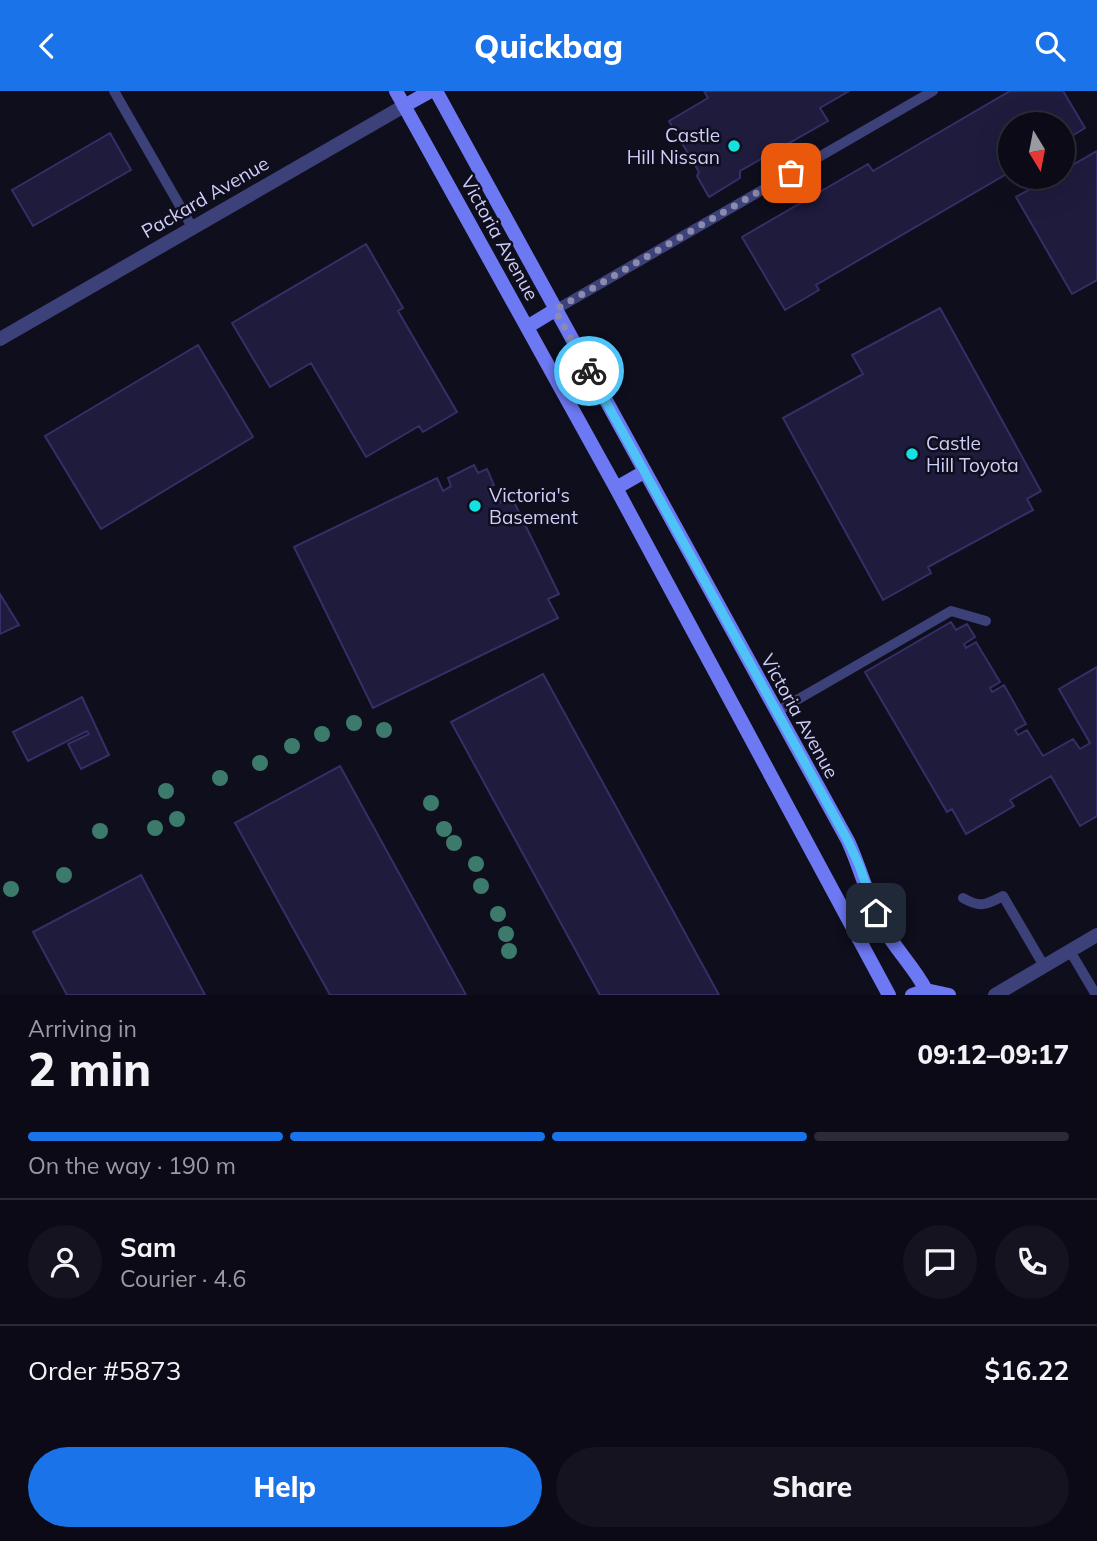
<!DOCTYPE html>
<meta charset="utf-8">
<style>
body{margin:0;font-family:Mulish,sans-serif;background:#14131f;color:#f1f3f6;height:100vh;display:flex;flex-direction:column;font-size:26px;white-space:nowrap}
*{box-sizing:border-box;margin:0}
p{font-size:23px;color:#9a9aa1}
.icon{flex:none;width:38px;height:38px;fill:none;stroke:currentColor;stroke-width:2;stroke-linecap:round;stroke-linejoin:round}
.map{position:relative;height:904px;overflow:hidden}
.panel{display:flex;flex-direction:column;background:#0b0a16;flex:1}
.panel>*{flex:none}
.needle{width:46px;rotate:170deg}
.tools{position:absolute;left:998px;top:21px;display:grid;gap:14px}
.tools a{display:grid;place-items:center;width:77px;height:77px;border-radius:50%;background:#0b0a16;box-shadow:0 7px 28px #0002,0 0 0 2px #2b2b35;font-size:35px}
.pin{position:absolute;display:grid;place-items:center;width:60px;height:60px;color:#fff;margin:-30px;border-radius:14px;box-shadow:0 4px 10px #0006}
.courier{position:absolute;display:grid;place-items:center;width:70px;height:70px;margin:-35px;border:5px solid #4fc3f7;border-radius:50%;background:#fff;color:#222;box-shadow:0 2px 9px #0007}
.overview em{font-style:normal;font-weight:800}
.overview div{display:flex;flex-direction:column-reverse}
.overview{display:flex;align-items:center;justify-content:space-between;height:119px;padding:0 28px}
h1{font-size:46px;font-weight:800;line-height:52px}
.bar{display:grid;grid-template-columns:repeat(4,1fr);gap:10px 7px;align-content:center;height:84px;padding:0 28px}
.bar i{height:9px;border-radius:5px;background:#2b2b35}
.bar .active{background:#1a73e8}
.bar p{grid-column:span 4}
.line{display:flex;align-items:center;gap:18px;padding:0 28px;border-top:2px solid #2b2b35}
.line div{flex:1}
.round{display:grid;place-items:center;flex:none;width:74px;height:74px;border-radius:37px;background:#14131f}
.action{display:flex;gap:14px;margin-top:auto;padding:14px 28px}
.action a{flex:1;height:80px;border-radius:42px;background:#1a73e8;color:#fff;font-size:28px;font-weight:800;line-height:80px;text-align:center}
.action a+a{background:#14131f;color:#f1f3f6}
header{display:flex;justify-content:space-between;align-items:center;height:91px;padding:0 28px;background:#1a73e8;color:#fff;font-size:32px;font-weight:800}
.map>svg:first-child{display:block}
.building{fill:#1e1b3d;stroke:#342f67;stroke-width:2}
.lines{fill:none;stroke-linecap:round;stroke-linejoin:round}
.lane{stroke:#3c4179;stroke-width:10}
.street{stroke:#3c4179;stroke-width:14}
.secondary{stroke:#6d78f3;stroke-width:14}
.tree{fill:#3c7b6b}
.done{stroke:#8b8bad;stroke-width:7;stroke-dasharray:0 12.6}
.route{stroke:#4fc3f7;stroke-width:9}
.poi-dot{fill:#13e2e1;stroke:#0f0e1d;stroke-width:2.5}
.labels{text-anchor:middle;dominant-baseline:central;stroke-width:5;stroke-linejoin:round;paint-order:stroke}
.poi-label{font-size:19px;fill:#cecefb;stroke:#0f0e1d;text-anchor:start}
.street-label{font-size:19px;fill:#cecefb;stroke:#0f0e1d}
</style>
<header><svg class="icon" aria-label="back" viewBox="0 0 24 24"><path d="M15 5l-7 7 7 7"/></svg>Quickbag<svg class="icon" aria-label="search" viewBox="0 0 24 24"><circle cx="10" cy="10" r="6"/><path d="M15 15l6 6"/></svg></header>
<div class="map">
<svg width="1097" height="904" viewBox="0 0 1097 904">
<rect width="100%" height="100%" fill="#0f0e1d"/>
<!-- building -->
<path class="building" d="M 704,0 L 849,0 L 820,17 L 828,30 L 740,80 L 740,87 L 709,106 L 697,85 L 699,81 L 669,30 L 708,7 Z
M 1010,0 L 1063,0 L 1085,37 L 1062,51 L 1062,33 L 1010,33 L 1010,81 L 816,194 L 819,199 L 785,219 L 742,146 L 868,73 L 873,80 Z
M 110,42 L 131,79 L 33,135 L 12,99 Z
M 1097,60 L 1097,189 L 1072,203 L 1016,106 L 1052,86 L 1062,86 L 1062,80 Z
M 366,153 L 403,217 L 398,220 L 457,321 L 423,341 L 419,335 L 366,366 L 311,272 L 270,296 L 232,232 Z
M 940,217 L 1041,400 L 1027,408 L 1033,419 L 928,476 L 931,482 L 883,509 L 783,327 L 863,283 L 852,264 Z
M 198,254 L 253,346 L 101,438 L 45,345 Z
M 474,374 L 478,382 L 487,378 L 494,394 L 487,397 L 491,406 L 497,403 L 501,412 L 512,407 L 559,503 L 548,508 L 558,527 L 373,617 L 294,456 L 437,387 L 443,400 L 451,395 L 448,387 Z
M 0,503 L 19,534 L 0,543 Z
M 951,531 L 956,539 L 967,533 L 975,546 L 964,553 L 966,557 L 976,551 L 1000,591 L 990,597 L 992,601 L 1004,594 L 1026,633 L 1015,639 L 1018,644 L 1027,639 L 1043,665 L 1073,648 L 1080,658 L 1090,652 L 1059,598 L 1097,576 L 1097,725 L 1080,735 L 1051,685 L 1010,709 L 1014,715 L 966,743 L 952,718 L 947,721 L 865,581 Z
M 543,583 L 603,692 L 719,904 L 600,904 L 451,631 Z
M 82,606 L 109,664 L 81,678 L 68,653 L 89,643 L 87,640 L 28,670 L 13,641 Z
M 340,675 L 466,904 L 330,904 L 235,732 Z
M 141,784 L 205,904 L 67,904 L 33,841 Z"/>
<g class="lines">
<!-- lane -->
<path class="lane" d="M 114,0 L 192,136
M 555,219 L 933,0
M 776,621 L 951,520 L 986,530
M 963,807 C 980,817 986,814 1003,805 L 1044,875
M 1070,860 L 1096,904"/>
<!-- street -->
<path class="street" d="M 0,248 L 404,15
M 995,904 L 1097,844"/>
<!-- secondary -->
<path class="secondary" d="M 396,0 L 616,397 L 889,904
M 436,0 L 848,750 C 861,778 868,809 883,836 C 896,859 914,876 926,899
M 404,15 L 431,0
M 527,236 L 555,219
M 616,397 L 644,381
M 912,904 L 926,899 L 949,904"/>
</g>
<!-- trees -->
<g class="tree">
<circle cx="354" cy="632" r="8"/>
<circle cx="384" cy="639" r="8"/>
<circle cx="322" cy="643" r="8"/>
<circle cx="292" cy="655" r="8"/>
<circle cx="260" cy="672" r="8"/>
<circle cx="220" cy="687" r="8"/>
<circle cx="166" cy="700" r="8"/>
<circle cx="431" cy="712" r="8"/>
<circle cx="177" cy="728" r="8"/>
<circle cx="155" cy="737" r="8"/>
<circle cx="444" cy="738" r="8"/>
<circle cx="100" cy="740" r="8"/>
<circle cx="454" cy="752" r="8"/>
<circle cx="476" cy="773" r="8"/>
<circle cx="64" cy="784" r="8"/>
<circle cx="481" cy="795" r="8"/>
<circle cx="11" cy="798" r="8"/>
<circle cx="498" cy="823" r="8"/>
<circle cx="506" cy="843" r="8"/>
<circle cx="509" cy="860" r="8"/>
</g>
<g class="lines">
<!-- done -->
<path class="done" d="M 589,280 L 555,219 L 791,82"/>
<!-- route -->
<path class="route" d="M 589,280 L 848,750 L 859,774 L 876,822"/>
</g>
<!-- markers -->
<g class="poi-dot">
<circle cx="734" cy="55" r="7"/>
<circle cx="912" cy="363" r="7"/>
<circle cx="475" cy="415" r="7"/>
</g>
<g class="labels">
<!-- poi labels -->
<g class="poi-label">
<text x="720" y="44" text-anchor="end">Castle<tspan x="720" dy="22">Hill Nissan</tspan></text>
<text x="926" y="352">Castle<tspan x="926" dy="22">Hill Toyota</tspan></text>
<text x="489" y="404">Victoria's<tspan x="489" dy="22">Basement</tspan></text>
</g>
<!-- street labels -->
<g class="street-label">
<text transform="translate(205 106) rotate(-30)">Packard Avenue</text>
<text transform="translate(500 147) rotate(61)">Victoria Avenue</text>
<text transform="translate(800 625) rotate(61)">Victoria Avenue</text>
</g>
</g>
</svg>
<div class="tools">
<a><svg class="needle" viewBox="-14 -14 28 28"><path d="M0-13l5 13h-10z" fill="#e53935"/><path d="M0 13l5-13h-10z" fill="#9a9aa1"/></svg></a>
</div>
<div class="pin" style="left:791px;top:82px;background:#ea580c"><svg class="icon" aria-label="bag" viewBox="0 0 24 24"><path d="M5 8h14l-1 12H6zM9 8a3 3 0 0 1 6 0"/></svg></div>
<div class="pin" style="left:876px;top:822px;background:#1f2937"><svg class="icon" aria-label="home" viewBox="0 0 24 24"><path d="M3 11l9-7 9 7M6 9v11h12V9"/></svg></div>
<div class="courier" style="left:589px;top:280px"><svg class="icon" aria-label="bike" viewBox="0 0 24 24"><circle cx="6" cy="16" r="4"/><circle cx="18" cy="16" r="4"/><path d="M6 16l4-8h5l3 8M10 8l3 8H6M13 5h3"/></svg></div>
</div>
<section class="panel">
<div class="overview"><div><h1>2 min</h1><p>Arriving in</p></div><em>09:12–09:17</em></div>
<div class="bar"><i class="active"></i><i class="active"></i><i class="active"></i><i></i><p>On the way · 190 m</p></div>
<div class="line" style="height:126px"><a class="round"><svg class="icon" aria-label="person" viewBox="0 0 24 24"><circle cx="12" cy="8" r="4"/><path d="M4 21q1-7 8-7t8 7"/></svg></a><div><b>Sam</b><p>Courier · 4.6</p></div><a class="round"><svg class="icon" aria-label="chat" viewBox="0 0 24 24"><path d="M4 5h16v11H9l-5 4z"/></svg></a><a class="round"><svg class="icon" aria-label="phone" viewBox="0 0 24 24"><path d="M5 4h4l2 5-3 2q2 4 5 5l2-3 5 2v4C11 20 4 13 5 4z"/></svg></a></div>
<div class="line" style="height:91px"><div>Order #5873</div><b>$16.22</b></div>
<div class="action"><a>Help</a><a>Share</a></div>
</section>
